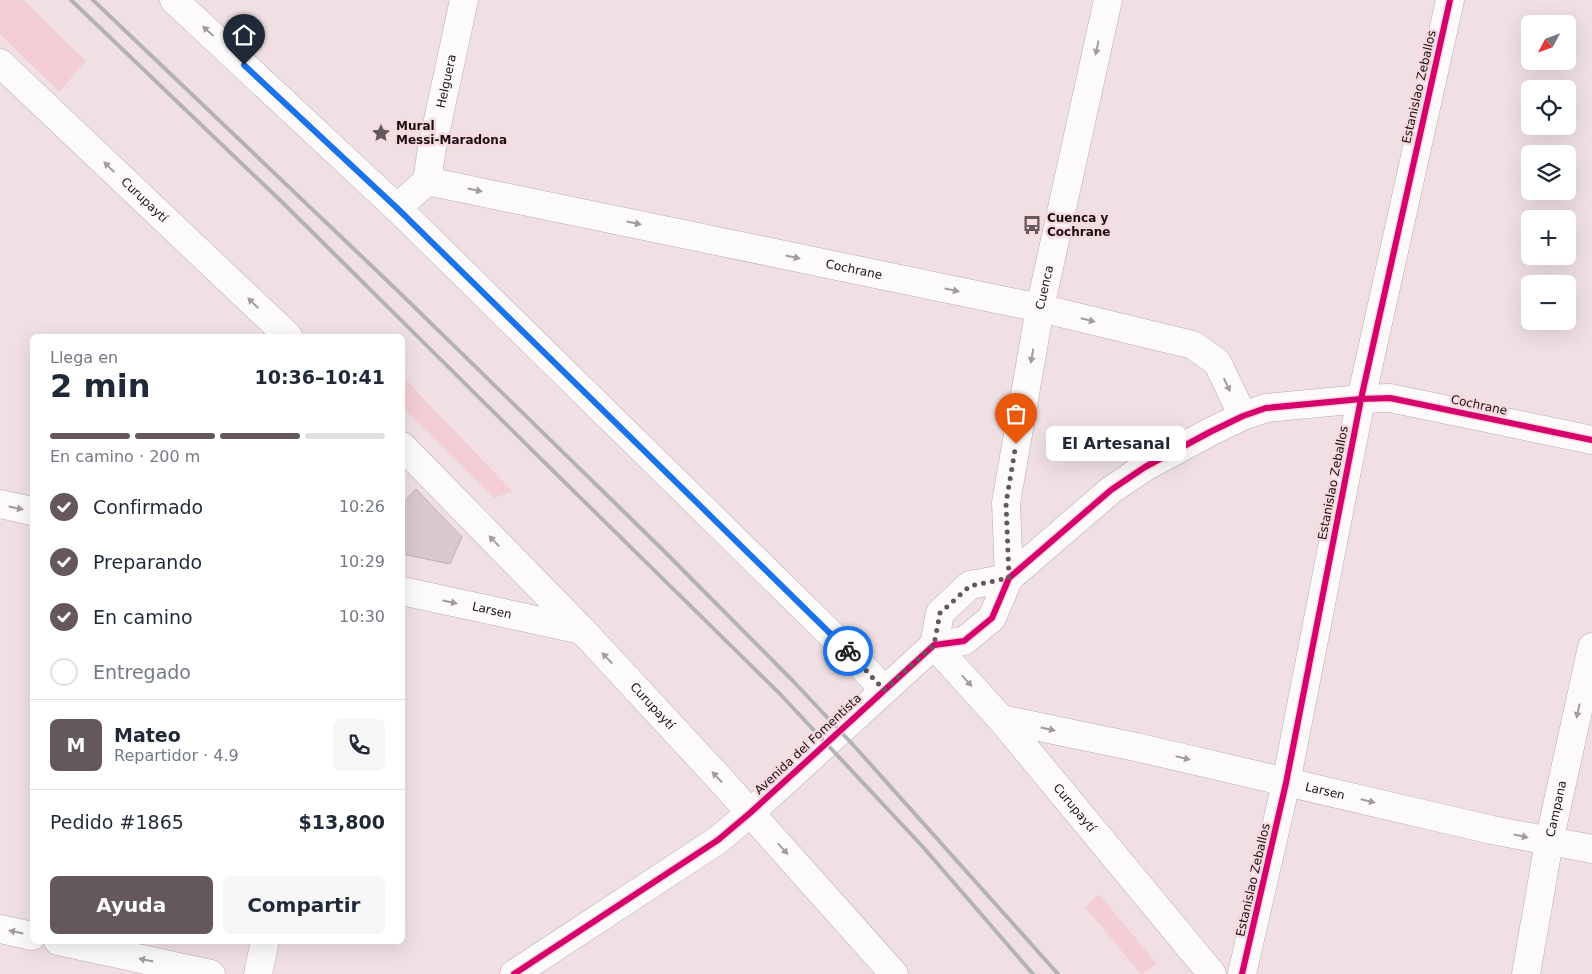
<!DOCTYPE html>
<html lang="es">
<meta charset="utf-8">
<style>
body{margin:0;font-family:"DejaVu Sans",sans-serif;background:#f6f6f7;color:#1f2937;height:100vh;display:flex;flex-direction:column;font-size:19px;white-space:nowrap}
*{box-sizing:border-box;margin:0}
p{font-size:16px;color:#747a83}
.icon{flex:none;width:28px;height:28px;fill:none;stroke:currentColor;stroke-width:2;stroke-linecap:round;stroke-linejoin:round}
.map{position:relative;flex:1;overflow:hidden}
.details{position:absolute;left:30px;top:334px;width:375px;height:610px;display:flex;flex-direction:column;background:#fff;border-radius:8px;box-shadow:0 5px 20px #0002}
.details>*{flex:none}
.needle{width:32px;rotate:229deg}
.controls{position:absolute;left:1521px;top:15px;display:grid;gap:10px}
.controls a{display:grid;place-items:center;width:55px;height:55px;border-radius:8px;background:#fff;box-shadow:0 5px 20px #0002;font-size:25px}
.pin{position:absolute;display:grid;place-items:center;width:42px;height:42px;color:#fff;margin:-51px -21px;border-radius:50% 50% 50% 0;rotate:-45deg;box-shadow:0 0 5px #0007}
.pin .icon{rotate:45deg}
.courier{position:absolute;display:grid;place-items:center;width:50px;height:50px;margin:-25px;border:4px solid #1a73e8;border-radius:50%;background:#fff;color:#222;box-shadow:0 1px 6px #0007}
.bubble{position:absolute;height:35px;border-radius:8px;background:#fff;box-shadow:0 5px 20px #0002;font-size:16px;font-weight:600;line-height:35px;text-align:center}
.headline em{font-style:normal;font-weight:600}
.headline div{display:flex;flex-direction:column-reverse}
.headline{display:flex;align-items:center;justify-content:space-between;height:85px;padding:0 20px}
h1{font-size:32px;font-weight:600;line-height:38px}
.bar{display:grid;grid-template-columns:repeat(4,1fr);gap:8px 5px;align-content:center;height:60px;padding:0 20px}
.bar i{height:6px;border-radius:4px;background:#e0e1e3}
.bar .selected{background:#64585b}
.bar p{grid-column:span 4}
.line{display:flex;align-items:center;gap:12px;padding:0 20px;border-top:1px solid #e0e1e3}
.line div{flex:1}
.round{display:grid;place-items:center;flex:none;width:52px;height:52px;border-radius:8px;background:#f6f6f7}
ol{padding:0 20px;list-style:none}
li{display:flex;align-items:center;gap:15px;height:55px}
li p{margin-inline-start:auto}
li .icon{padding:5px;border-radius:50%;background:#64585b;color:#fff;stroke-width:4}
li:last-child{color:#747a83}
li i{width:28px;height:28px;border:2px solid #e0e1e3;border-radius:50%}
.action{display:flex;gap:10px;margin-top:auto;padding:10px 20px}
.action a{flex:1;height:58px;border-radius:8px;background:#64585b;color:#fff;font-size:20px;font-weight:600;line-height:58px;text-align:center}
.action a+a{background:#f6f6f7;color:#1f2937}
.map>svg:first-child{display:block}
.green{fill:#f3ced6}
.building{fill:#d7c9cd;stroke:#beb2b5}
.lines{fill:none;stroke-linecap:round;stroke-linejoin:round}
.minor-casing{stroke:#b7abae;stroke-width:29}
.minor{stroke:#fdfafb;stroke-width:28}
.rail{stroke:#b5b2b3;stroke-width:4}
.cycleway-casing{stroke:#f7d9e0;stroke-width:9}
.cycleway{stroke:#d6006c;stroke-width:6}
.oneway{fill:#a29c9d}
.done{stroke:#64585b;stroke-width:5;stroke-dasharray:0 9}
.route{stroke:#1a73e8;stroke-width:6}
.labels{text-anchor:middle;dominant-baseline:central;stroke-width:5;stroke-linejoin:round;paint-order:stroke}
.street-label{font-size:12px;fill:#190f11;stroke:#f7d9e0}
.poi-label{font-size:12px;font-weight:bold;fill:#190f11;stroke:#f7d9e0;text-anchor:start}
</style>
<div class="map">
<svg width="1592" height="974" viewBox="0 0 1592 974">
<rect width="100%" height="100%" fill="#f0e0e4"/>
<!-- green -->
<path class="green" d="M 0,0 L 24,0 L 86,61 L 59,92 L 0,34 Z
M 407,381 L 512,491 L 494,498 L 403,408 L 403,384 Z
M 1099,894 L 1157,964 L 1141,974 L 1085,907 Z"/>
<!-- building -->
<path class="building" d="M 416,489 L 462,537 L 450,564 L 402,554 L 402,504 Z"/>
<g class="lines">
<!-- minor casing -->
<g class="minor-casing">
<g id="minor">
<path d="M 174,0 L 397,208 L 850,653 L 884,690"/>
<path id="s1" d="M 0,63 L 288,336"/>
<path id="s2" d="M 427,181 L 1040,308 L 1193,345 L 1217,362 L 1243,416"/>
<path id="s3" d="M 397,208 L 427,181 L 432,148 L 464,0"/>
<path id="s4" d="M 402,446 L 582,630 L 720,779 L 894,974"/>
<path d="M 0,504 L 32,511"/>
<path id="s5" d="M 1009,578 L 1006,503 L 1040,308 L 1108,0"/>
<path id="s6" d="M 402,591 L 582,630"/>
<path id="s7" d="M 934,645 L 1001,719 L 1212,974"/>
<path d="M 934,645 L 940,613 L 970,585 L 1009,578"/>
<path id="s8" d="M 1001,719 L 1136,747 L 1492,830 L 1592,849"/>
<path d="M 0,929 L 32,936"/>
<path d="M 58,941 L 211,974"/>
<path d="M 258,974 L 265,941"/>
<path d="M 514,974 L 718,840 L 750,813 L 934,645 L 964,641 L 992,618 L 1009,578 L 1111,490 L 1145,467 L 1210,432 L 1243,416 L 1266,408 L 1361,399 L 1390,398 L 1592,440"/>
<path d="M 1242,974 L 1286,783 L 1361,399 L 1450,0"/>
<path id="s9" d="M 1526,974 L 1549,842 L 1592,647"/>
</g>
</g>
<!-- minor -->
<use href="#minor" class="minor"/>
<!-- rail -->
<path class="rail" d="M 71,0 L 283,203 L 538,456 L 780,694 L 923,847 L 1033,974
M 93,0 L 400,293 L 662,549 L 793,681 L 856,748 L 1058,974"/>
<!-- cycleway casing -->
<g class="cycleway-casing">
<path id="cycleway" d="M 514,974 L 718,840 L 750,813 L 934,645 L 964,641 L 992,618 L 1009,578 L 1111,490 L 1145,467 L 1210,432 L 1243,416 L 1266,408 L 1361,399 L 1390,398 L 1592,440
M 1242,974 L 1286,783 L 1361,399 L 1450,0"/>
</g>
<!-- cycleway -->
<use href="#cycleway" class="cycleway"/>
</g>
<!-- one-way arrows -->
<defs><path id="oneway-solid" d="M-6-.8H1V-3.2L6.5 0L1 3.2V.8H-6Z" transform="scale(1.25)"/></defs>
<g class="oneway">
<use href="#oneway-solid" transform="translate(208 31) rotate(-137)"/>
<use href="#oneway-solid" transform="translate(1097 48) rotate(102)"/>
<use href="#oneway-solid" transform="translate(109 167) rotate(-136)"/>
<use href="#oneway-solid" transform="translate(475 190) rotate(12)"/>
<use href="#oneway-solid" transform="translate(634 223) rotate(12)"/>
<use href="#oneway-solid" transform="translate(793 257) rotate(12)"/>
<use href="#oneway-solid" transform="translate(952 290) rotate(12)"/>
<use href="#oneway-solid" transform="translate(253 303) rotate(-136)"/>
<use href="#oneway-solid" transform="translate(1088 320) rotate(14)"/>
<use href="#oneway-solid" transform="translate(1032 356) rotate(100)"/>
<use href="#oneway-solid" transform="translate(1227 385) rotate(65)"/>
<use href="#oneway-solid" transform="translate(16 508) rotate(12)"/>
<use href="#oneway-solid" transform="translate(494 541) rotate(-134)"/>
<use href="#oneway-solid" transform="translate(450 602) rotate(12)"/>
<use href="#oneway-solid" transform="translate(607 658) rotate(-133)"/>
<use href="#oneway-solid" transform="translate(967 681) rotate(48)"/>
<use href="#oneway-solid" transform="translate(1578 711) rotate(102)"/>
<use href="#oneway-solid" transform="translate(1048 729) rotate(12)"/>
<use href="#oneway-solid" transform="translate(1183 758) rotate(13)"/>
<use href="#oneway-solid" transform="translate(717 777) rotate(-133)"/>
<use href="#oneway-solid" transform="translate(1368 801) rotate(13)"/>
<use href="#oneway-solid" transform="translate(1521 836) rotate(12)"/>
<use href="#oneway-solid" transform="translate(783 849) rotate(48)"/>
<use href="#oneway-solid" transform="translate(16 932) rotate(-168)"/>
<use href="#oneway-solid" transform="translate(146 960) rotate(-168)"/>
</g>
<g class="lines">
<!-- done -->
<path class="done" d="M 848,651 L 884,690 L 934,645 L 940,613 L 970,586 L 1009,578 L 1006,503 L 1016,444"/>
<!-- route -->
<path class="route" d="M 244,65 L 397,208 L 848,651"/>
</g>
<!-- icons -->
<defs>
<g id="sight-bare" transform="scale(1.5)"><path d="M0-6L1.8-2.2L6-1.7L2.9 1.2L3.7 5.4L0 3.3L-3.7 5.4L-2.9 1.2L-6-1.7L-1.8-2.2Z" fill="#64585b" stroke="#f7d9e0" stroke-width="2.5" paint-order="stroke"/></g>
<g id="bus-bare" transform="scale(1.5)"><path d="M-5-6H5V4H4V6H2V4H-2V6H-4V4H-5ZM-3.5-4V0h7V-4ZM-3.5 1.2v1.5H-2V1.2ZM2 1.2v1.5H3.5V1.2Z" fill="#64585b" stroke="#f7d9e0" stroke-width="2.5" paint-order="stroke"/></g>
</defs>
<g fill-rule="evenodd">
<use href="#sight-bare" x="381" y="133"/>
<use href="#bus-bare" x="1032" y="225"/>
</g>
<g class="labels">
<!-- street labels -->
<g class="street-label">
<text stroke="none"><textPath href="#s3" startOffset="142">Helguera</textPath></text>
<text transform="translate(1419 87) rotate(-77)">Estanislao Zeballos</text>
<text stroke="none"><textPath href="#s1" startOffset="199">Curupaytí</textPath></text>
<text stroke="none"><textPath href="#s2" startOffset="436">Cochrane</textPath></text>
<text stroke="none"><textPath href="#s5" startOffset="294">Cuenca</textPath></text>
<text transform="translate(1479 405) rotate(12)">Cochrane</text>
<text transform="translate(1333 483) rotate(-79)">Estanislao Zeballos</text>
<text stroke="none"><textPath href="#s6" startOffset="92">Larsen</textPath></text>
<text stroke="none"><textPath href="#s4" startOffset="361">Curupaytí</textPath></text>
<text transform="translate(808 744) rotate(-43)">Avenida del Fomentista</text>
<text stroke="none"><textPath href="#s8" startOffset="332">Larsen</textPath></text>
<text stroke="none"><textPath href="#s7" startOffset="215">Curupaytí</textPath></text>
<text stroke="none"><textPath href="#s9" startOffset="168">Campana</textPath></text>
<text transform="translate(1253 880) rotate(-77)">Estanislao Zeballos</text>
</g>
<!-- poi labels -->
<g class="poi-label">
<text x="396" y="126">Mural<tspan x="396" dy="14">Messi-Maradona</tspan></text>
<text x="1047" y="218">Cuenca y<tspan x="1047" dy="14">Cochrane</tspan></text>
</g>
</g>
</svg>
<div class="controls">
<a><svg class="needle" viewBox="-14 -14 28 28"><path d="M0-13l5 13h-10z" fill="#e53935"/><path d="M0 13l5-13h-10z" fill="#747a83"/></svg></a>
<a><svg class="icon" aria-label="locate" viewBox="0 0 24 24"><circle cx="12" cy="12" r="6"/><path d="M12 2v4M12 18v4M2 12h4M18 12h4"/></svg></a>
<a><svg class="icon" aria-label="layers" viewBox="0 0 24 24"><path d="M12 4l9 5-9 5-9-5zM3 14l9 5 9-5"/></svg></a>
<a>+</a>
<a>−</a>
</div>
<div class="pin" style="left:1016px;top:444px;background:#ea580c"><svg class="icon" aria-label="bag" viewBox="0 0 24 24"><path d="M5 8h14l-1 12H6zM9 8a3 3 0 0 1 6 0"/></svg></div>
<div class="pin" style="left:244px;top:65px;background:#1f2937"><svg class="icon" aria-label="home" viewBox="0 0 24 24"><path d="M3 11l9-7 9 7M6 9v11h12V9"/></svg></div>
<div class="courier" style="left:848px;top:651px"><svg class="icon" aria-label="bike" viewBox="0 0 24 24"><circle cx="6" cy="16" r="4"/><circle cx="18" cy="16" r="4"/><path d="M6 16l4-8h5l3 8M10 8l3 8H6M13 5h3"/></svg></div>
<div class="bubble" style="left:1046px;top:426px;width:140px">El Artesanal</div>
<section class="details">
<div class="headline"><div><h1>2 min</h1><p>Llega en</p></div><em>10:36–10:41</em></div>
<div class="bar"><i class="selected"></i><i class="selected"></i><i class="selected"></i><i></i><p>En camino · 200 m</p></div>
<ol>
<li><svg class="icon" aria-label="check" viewBox="0 0 24 24"><path d="M5 12l5 5 9-10"/></svg>Confirmado<p>10:26</p></li>
<li><svg class="icon" aria-label="check" viewBox="0 0 24 24"><path d="M5 12l5 5 9-10"/></svg>Preparando<p>10:29</p></li>
<li><svg class="icon" aria-label="check" viewBox="0 0 24 24"><path d="M5 12l5 5 9-10"/></svg>En camino<p>10:30</p></li>
<li><i></i>Entregado</li>
</ol>
<div class="line" style="height:90px"><b class="round" style="background:#64585b;color:#fff">M</b><div><b>Mateo</b><p>Repartidor · 4.9</p></div><a class="round"><svg class="icon" aria-label="phone" viewBox="0 0 24 24"><path d="M5 4h4l2 5-3 2q2 4 5 5l2-3 5 2v4C11 20 4 13 5 4z"/></svg></a></div>
<div class="line" style="height:65px"><div>Pedido #1865</div><b>$13,800</b></div>
<div class="action"><a>Ayuda</a><a>Compartir</a></div>
</section>
</div>
